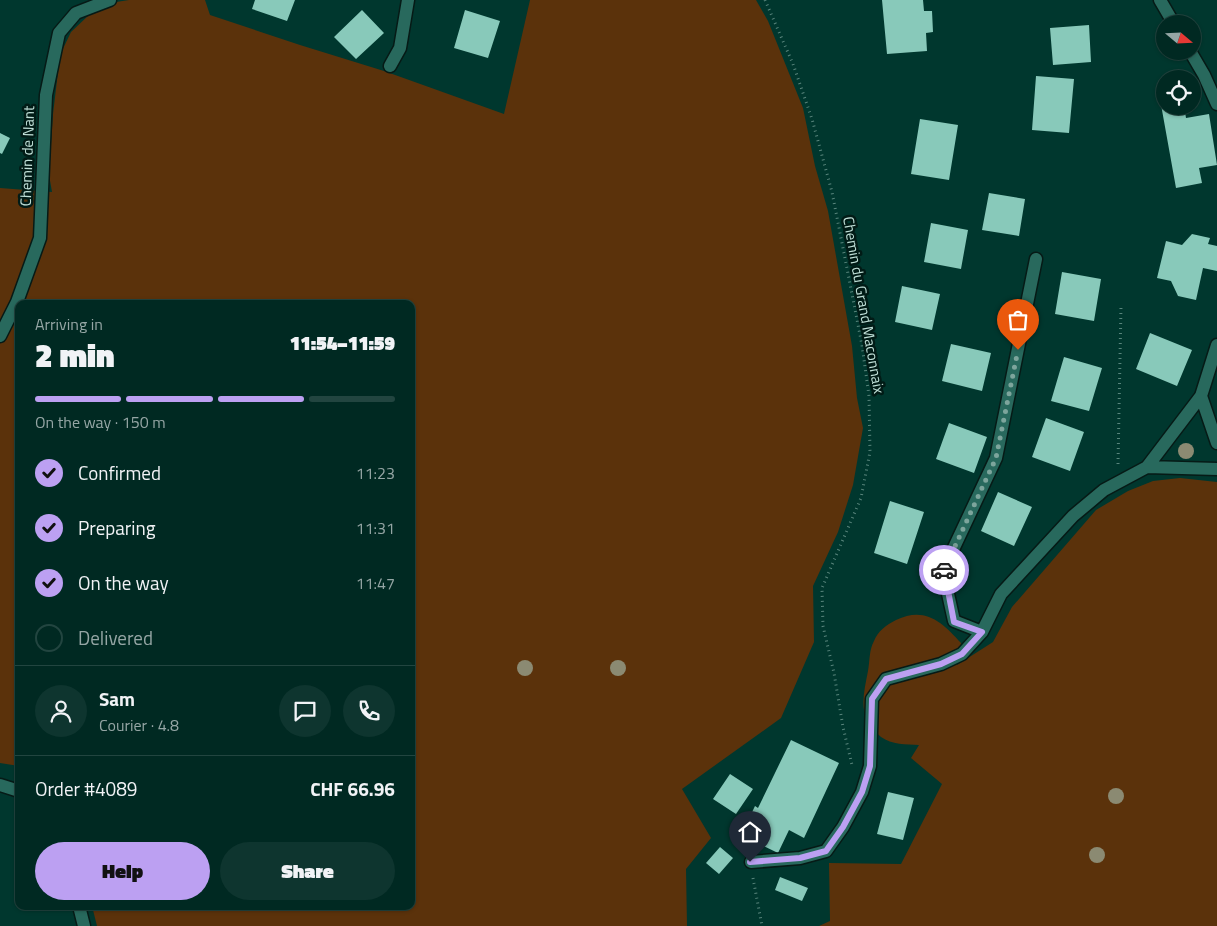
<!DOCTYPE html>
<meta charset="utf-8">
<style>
body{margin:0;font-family:"Titillium Web",sans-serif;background:#0e352f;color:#f1f3f6;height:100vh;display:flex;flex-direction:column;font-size:19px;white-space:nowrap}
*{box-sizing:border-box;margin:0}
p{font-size:16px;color:#95a6a5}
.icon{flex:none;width:28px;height:28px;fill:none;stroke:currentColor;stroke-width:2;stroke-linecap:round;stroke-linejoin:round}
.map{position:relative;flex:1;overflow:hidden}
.panel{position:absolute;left:15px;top:300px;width:400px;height:610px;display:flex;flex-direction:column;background:#002922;border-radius:10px;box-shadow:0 1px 4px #0004,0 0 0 1px #224540}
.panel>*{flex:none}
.needle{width:32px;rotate:109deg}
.tools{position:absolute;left:1156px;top:15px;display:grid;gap:10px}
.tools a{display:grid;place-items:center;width:45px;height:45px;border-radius:50%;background:#002922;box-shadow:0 1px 4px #0004,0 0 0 1px #224540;font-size:25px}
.pin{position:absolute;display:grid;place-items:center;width:42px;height:42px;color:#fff;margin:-51px -21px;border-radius:50% 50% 50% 0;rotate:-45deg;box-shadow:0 0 5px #0007}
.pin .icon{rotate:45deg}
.courier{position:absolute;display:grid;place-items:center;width:50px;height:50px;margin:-25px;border:4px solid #bca0f2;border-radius:50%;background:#fff;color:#222;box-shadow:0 1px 6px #0007}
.overview em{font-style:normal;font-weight:800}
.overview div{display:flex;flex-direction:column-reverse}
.overview{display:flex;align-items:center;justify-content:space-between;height:85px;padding:0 20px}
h1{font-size:32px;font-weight:800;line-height:38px}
.bar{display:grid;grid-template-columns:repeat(4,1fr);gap:8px 5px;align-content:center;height:60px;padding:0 20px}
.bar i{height:6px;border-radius:4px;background:#224540}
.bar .selected{background:#bca0f2}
.bar p{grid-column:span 4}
.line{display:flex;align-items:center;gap:12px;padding:0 20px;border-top:1px solid #224540}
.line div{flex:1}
.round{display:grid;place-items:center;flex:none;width:52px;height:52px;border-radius:26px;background:#0e352f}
ol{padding:0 20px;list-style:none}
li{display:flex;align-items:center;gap:15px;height:55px}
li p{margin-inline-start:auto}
li .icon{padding:5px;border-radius:50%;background:#bca0f2;color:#111;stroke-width:4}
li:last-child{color:#95a6a5}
li i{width:28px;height:28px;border:2px solid #224540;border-radius:50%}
.cta{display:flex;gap:10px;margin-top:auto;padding:10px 20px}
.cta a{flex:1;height:58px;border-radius:30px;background:#bca0f2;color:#111;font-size:20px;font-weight:800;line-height:58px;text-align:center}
.cta a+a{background:#0e352f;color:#f1f3f6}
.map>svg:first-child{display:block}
.green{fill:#5b320b}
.building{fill:#88c9ba}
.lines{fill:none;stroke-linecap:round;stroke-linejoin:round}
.minor-casing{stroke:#061a16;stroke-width:15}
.path{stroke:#58857c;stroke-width:3;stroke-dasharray:1 4;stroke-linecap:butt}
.minor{stroke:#28695d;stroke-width:12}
.tree{fill:#8b8a72}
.done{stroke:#7da59c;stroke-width:5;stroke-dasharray:0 9}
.route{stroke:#bca0f2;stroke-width:6}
.labels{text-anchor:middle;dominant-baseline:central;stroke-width:5;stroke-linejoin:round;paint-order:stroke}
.street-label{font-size:15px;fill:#c0e0d8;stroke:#011b16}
</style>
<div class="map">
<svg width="1217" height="926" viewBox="0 0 1217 926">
<rect width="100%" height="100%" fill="#00372e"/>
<!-- green -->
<path class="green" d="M 129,0 L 205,0 L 210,15 L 300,45 L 384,71 L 504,114 L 530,0 L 756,0 L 768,21 L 803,108 L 815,166 L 828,211 L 852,346 L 857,398 L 863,428 L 853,485 L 838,532 L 813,586 L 814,642 L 781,718 L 682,789 L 711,838 L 686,869 L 687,926 L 97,926 L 92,906 L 411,906 L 411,304 L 19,304 L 19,766 L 0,763 L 0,188 L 52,192 L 49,175 L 53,114 L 60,55 L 71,32 L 90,14 L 116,2 Z
M 1180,478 L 1217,482 L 1217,926 L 819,926 L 830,921 L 829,863 L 901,864 L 942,784 L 911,758 L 919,745 C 906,744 892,745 881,737 C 857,718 863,697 868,671 C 870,660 869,650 874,641 C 878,631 886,625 896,620 C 925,606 942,622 961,643 L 957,665 L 993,642 L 1012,607 L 1096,510 L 1128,491 L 1153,481 Z"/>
<!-- building -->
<path class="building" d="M 255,0 L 295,0 L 287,21 L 252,9 Z
M 882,0 L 923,0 L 924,11 L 932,11 L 933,32 L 926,33 L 927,51 L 887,54 Z
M 362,10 L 384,33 L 356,59 L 334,37 Z
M 465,10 L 500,21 L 488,58 L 454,48 Z
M 1089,25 L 1091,62 L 1053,65 L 1050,28 Z
M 1036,76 L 1074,79 L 1069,133 L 1032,130 Z
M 1165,98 L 1165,106 L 1184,106 L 1186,118 L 1209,114 L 1217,165 L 1199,168 L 1202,183 L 1176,188 L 1160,99 Z
M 920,119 L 958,125 L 949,180 L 911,174 Z
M 0,133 L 10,138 L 2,154 L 0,153 Z
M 989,193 L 1025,199 L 1019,236 L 982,230 Z
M 931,223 L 968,230 L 961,269 L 924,262 Z
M 1192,234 L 1210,238 L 1208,244 L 1217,246 L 1217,271 L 1203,268 L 1196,300 L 1178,296 L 1171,281 L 1157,278 L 1166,241 L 1182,245 Z
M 1062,272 L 1101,279 L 1094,321 L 1055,314 Z
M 902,286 L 940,294 L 932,330 L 895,322 Z
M 1150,333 L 1192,350 L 1177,386 L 1136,369 Z
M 951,344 L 991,353 L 982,391 L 942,381 Z
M 1064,357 L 1102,368 L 1089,411 L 1051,401 Z
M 1046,418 L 1084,432 L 1070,471 L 1032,457 Z
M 949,423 L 987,437 L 974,473 L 936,459 Z
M 998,492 L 1032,507 L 1014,546 L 981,531 Z
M 890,501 L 924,512 L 907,564 L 874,553 Z
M 791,740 L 839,763 L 804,838 L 789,830 L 778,853 L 741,835 L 755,806 L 758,808 Z
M 730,774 L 753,789 L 736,814 L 713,799 Z
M 888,792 L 914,798 L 903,840 L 877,834 Z
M 720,847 L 733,858 L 719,874 L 706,863 Z
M 780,877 L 808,888 L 802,901 L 775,890 Z"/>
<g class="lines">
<!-- minor casing -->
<g class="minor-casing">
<path id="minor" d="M 1160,0 L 1174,24
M 1190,51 L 1204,75 L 1217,104
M 390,66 L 400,48 L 408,0
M 0,336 L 17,302 L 40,238 L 46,95 L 59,33 L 76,13 L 110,0
M 1217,345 L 1201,396 L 1217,443
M 1147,467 L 1201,396
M 982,632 L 954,621 L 943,571 L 996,458 L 1036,259
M 0,785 L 19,791
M 751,862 L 800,858 L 826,851 L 843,827 L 862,792 L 870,766 L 872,699 L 886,679 L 941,664 L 962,654 L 982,632 L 1001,594 L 1073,516 L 1104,490 L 1147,467 L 1217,469
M 79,906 L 84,926"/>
</g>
<!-- path -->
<path class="path" d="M 765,0 L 793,64 L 812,119 L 832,192 L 862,345 L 869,396 L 870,452 L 861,498 L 822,588 L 823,626 L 834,673 L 843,727 L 852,765
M 1118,464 L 1121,306
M 753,878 L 762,926"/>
<!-- minor -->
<use href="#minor" class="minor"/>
</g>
<!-- trees -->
<g class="tree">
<circle cx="1186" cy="451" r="8"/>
<circle cx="525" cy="668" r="8"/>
<circle cx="618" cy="668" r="8"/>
<circle cx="1116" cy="796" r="8"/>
<circle cx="1097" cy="855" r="8"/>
</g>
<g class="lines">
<!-- done -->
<path class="done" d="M 944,570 L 996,458 L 1018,350"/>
<!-- route -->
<path class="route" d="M 750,862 L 800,858 L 826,851 L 843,827 L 862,792 L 870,766 L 872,699 L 886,679 L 941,664 L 962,654 L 982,632 L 954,622 L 944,570"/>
</g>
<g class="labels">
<!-- street labels -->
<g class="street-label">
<text transform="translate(27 156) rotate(-88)">Chemin de Nant</text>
<text transform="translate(864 305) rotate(80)">Chemin du Grand Maconnaix</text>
</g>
</g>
</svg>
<div class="tools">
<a><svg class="needle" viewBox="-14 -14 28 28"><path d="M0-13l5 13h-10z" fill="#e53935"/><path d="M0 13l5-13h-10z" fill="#95a6a5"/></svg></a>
<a><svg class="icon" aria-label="locate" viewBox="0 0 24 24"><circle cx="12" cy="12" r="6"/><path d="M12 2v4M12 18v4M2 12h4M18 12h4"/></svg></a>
</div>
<div class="pin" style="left:1018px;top:350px;background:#ea580c"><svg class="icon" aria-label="bag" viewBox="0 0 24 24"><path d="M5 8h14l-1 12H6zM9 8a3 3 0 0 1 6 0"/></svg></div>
<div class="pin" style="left:750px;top:862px;background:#1f2937"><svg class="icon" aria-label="home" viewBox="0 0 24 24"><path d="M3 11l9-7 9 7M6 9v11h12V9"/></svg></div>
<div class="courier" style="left:944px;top:570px"><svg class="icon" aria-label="car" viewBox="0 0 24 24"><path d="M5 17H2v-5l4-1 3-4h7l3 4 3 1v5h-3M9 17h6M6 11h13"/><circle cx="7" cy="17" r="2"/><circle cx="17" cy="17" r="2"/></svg></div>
<section class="panel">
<div class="overview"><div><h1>2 min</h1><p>Arriving in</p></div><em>11:54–11:59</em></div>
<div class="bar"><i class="selected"></i><i class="selected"></i><i class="selected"></i><i></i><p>On the way · 150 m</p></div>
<ol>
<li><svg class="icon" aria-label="check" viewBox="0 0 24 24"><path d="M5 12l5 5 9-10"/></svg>Confirmed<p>11:23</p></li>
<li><svg class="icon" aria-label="check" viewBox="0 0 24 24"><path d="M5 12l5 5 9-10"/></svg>Preparing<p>11:31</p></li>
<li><svg class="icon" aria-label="check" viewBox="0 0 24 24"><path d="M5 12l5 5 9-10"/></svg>On the way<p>11:47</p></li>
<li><i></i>Delivered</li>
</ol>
<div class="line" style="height:90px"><a class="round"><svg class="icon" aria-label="person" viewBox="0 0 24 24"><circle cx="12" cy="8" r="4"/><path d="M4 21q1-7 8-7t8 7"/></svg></a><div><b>Sam</b><p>Courier · 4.8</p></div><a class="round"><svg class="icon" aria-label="chat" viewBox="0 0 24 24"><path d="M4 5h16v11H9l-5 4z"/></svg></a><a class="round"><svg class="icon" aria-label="phone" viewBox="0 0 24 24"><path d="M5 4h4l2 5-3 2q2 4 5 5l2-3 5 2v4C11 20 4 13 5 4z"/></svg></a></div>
<div class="line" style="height:65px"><div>Order #4089</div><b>CHF 66.96</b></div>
<div class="cta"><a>Help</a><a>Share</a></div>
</section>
</div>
